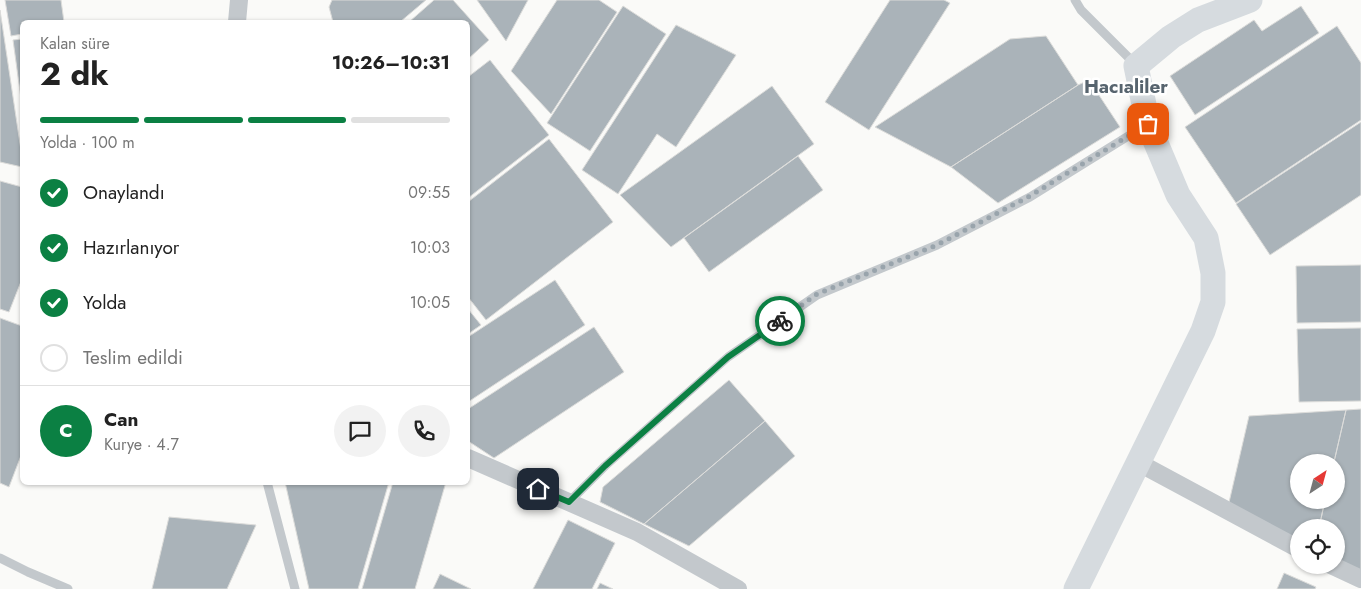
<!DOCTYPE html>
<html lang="tr">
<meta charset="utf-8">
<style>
body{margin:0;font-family:Jost,sans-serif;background:#f2f2f2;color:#222;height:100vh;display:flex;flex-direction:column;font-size:19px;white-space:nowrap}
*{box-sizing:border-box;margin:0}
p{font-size:16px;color:#767676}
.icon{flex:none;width:28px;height:28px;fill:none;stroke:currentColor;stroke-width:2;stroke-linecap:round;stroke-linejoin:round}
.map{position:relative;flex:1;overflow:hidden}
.side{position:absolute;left:20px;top:20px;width:450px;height:465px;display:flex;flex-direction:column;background:#fff;border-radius:8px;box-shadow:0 1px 4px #0004}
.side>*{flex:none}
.needle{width:32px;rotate:36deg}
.tools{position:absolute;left:1290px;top:454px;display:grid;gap:10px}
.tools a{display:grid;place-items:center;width:55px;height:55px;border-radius:50%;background:#fff;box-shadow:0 1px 4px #0004;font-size:25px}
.pin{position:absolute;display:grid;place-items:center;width:42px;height:42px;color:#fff;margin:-21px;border-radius:10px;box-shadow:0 2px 8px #0006}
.courier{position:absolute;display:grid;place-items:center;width:50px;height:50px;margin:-25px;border:4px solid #0b8043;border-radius:50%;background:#fff;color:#222;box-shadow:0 1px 6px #0007}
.head em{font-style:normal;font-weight:700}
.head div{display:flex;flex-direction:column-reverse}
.head{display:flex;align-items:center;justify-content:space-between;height:85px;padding:0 20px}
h1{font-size:32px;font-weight:700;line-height:38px}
.bar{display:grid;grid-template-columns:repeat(4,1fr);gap:8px 5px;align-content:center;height:60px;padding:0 20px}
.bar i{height:6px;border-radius:4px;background:#e0e0e0}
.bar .selected{background:#0b8043}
.bar p{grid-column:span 4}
.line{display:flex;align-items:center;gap:12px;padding:0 20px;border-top:1px solid #e0e0e0}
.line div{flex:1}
.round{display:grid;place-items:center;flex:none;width:52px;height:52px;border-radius:26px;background:#f2f2f2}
ol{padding:0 20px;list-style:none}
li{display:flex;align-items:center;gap:15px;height:55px}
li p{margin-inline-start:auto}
li .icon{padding:5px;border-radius:50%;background:#0b8043;color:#fff;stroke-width:4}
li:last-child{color:#767676}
li i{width:28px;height:28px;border:2px solid #e0e0e0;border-radius:50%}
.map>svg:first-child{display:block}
.building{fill:#aab3b9;stroke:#dcdcda}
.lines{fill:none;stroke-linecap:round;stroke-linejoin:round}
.lane{stroke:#c3c8cc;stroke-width:9}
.street{stroke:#c3c8cc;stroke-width:18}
.secondary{stroke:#d6dbdf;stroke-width:25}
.done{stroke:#99a4ac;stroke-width:5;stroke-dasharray:0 9}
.route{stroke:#0b8043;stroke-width:6}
.labels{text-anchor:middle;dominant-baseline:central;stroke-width:5;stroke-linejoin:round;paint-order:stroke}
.district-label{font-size:19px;font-weight:bold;fill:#57646e;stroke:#fff}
</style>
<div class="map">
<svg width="1361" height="589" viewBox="0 0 1361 589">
<rect width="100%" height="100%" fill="#fafaf8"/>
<!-- building -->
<path class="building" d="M 5,0 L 61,0 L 64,22 L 22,22 L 22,34 L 11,36 Z
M 332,0 L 426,0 L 400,22 L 333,22 L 329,7 Z
M 434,0 L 453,0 L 489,40 L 468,59 L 468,22 L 409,22 Z
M 477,0 L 528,0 L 506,41 Z
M 557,0 L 599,0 L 617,12 L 551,114 L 511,71 Z
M 890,0 L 944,0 L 950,3 L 869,130 L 825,102 Z
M 623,6 L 666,34 L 590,151 L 547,123 Z
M 1301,6 L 1319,33 L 1195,115 L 1170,76 L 1254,20 L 1262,31 Z
M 0,10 L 22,157 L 22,167 L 0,162 Z
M 676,25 L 736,55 L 676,147 L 657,134 L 618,194 L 582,170 Z
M 1337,26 L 1361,63 L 1361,120 L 1236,203 L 1185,127 Z
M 1046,36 L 1078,85 L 951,167 L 875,127 L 1010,39 Z
M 22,39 L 22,106 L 13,40 Z
M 490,60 L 549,135 L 468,198 L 468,77 Z
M 1089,80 L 1120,127 L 998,203 L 951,167 L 1078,85 Z
M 772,86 L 814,144 L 671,247 L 620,195 Z
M 1361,122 L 1361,195 L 1270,255 L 1236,204 Z
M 549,139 L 613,222 L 486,320 L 468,297 L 468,202 Z
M 798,156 L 823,190 L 709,272 L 684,238 Z
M 0,181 L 22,187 L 22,279 L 9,312 L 0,309 Z
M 1361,265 L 1361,322 L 1297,323 L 1296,266 Z
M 555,280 L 585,325 L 468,402 L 468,337 Z
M 468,309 L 481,325 L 468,334 Z
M 0,318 L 22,326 L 22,453 L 9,487 L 0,483 Z
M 594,327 L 624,372 L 494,458 L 468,441 L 468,409 Z
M 1361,328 L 1361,401 L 1299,402 L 1297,329 Z
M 729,380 L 765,421 L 644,524 L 600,502 L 603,487 Z
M 1361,409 L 1361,574 L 1336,562 L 1336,528 L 1319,528 L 1325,500 L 1336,500 L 1336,462 L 1334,462 L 1346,410 Z
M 1346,410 L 1334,462 L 1299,462 L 1299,500 L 1325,500 L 1319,528 L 1299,528 L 1299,545 L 1227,511 L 1249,416 Z
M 765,421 L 795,456 L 689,546 L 644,524 Z
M 285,482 L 389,482 L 358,589 L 309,589 Z
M 393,482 L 446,482 L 415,589 L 362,589 Z
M 169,517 L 256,525 L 227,589 L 152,589 Z
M 568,520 L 615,543 L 592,589 L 533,589 Z
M 1284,573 L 1316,587 L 1315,589 L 1277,589 Z
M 440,574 L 471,589 L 433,589 Z
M 600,583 L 613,589 L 597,589 Z"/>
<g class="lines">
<!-- lane -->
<path class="lane" d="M 1075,0 L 1081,10 L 1136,65
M 267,482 L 295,589
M 569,502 L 605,466 L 728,357 L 817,295 L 937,245 L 1030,197 L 1146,125
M 0,558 L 28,572 L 68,589"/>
<!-- street -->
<path class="street" d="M 237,22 L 239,0
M 468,458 L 637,532 L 738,589
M 1139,463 L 1299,549
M 1331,565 L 1361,579"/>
<!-- secondary -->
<path class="secondary" d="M 1076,589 L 1203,331 L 1213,302 L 1213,273 L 1206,238 L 1178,195 L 1148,124 L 1136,66 L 1171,37 L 1198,20 L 1250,0"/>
</g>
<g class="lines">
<!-- done -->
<path class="done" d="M 780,321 L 817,294 L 937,245 L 1030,196 L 1148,124"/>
<!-- route -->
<path class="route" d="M 538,489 L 569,502 L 605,466 L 728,357 L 780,321"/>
</g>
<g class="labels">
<!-- district labels -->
<g class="district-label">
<text x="1126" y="86">Hacıaliler</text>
</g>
</g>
</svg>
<div class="tools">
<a><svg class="needle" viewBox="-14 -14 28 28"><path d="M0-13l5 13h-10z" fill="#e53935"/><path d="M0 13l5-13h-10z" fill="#767676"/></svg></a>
<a><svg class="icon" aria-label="locate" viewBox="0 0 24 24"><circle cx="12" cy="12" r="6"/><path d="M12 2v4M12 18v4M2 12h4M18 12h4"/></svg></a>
</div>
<div class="pin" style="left:1148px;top:124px;background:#ea580c"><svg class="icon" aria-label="bag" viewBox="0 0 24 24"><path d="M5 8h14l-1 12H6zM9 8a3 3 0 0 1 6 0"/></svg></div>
<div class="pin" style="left:538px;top:489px;background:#1f2937"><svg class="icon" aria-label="home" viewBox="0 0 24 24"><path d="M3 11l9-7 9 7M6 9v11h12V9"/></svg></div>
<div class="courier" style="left:780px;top:321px"><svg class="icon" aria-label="bike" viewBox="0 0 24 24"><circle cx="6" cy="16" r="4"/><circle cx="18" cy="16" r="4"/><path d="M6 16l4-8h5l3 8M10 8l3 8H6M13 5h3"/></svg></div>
<section class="side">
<div class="head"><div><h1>2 dk</h1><p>Kalan süre</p></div><em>10:26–10:31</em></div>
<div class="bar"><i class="selected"></i><i class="selected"></i><i class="selected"></i><i></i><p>Yolda · 100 m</p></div>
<ol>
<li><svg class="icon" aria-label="check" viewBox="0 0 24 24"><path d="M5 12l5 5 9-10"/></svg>Onaylandı<p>09:55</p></li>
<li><svg class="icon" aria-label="check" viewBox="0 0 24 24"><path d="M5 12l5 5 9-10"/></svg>Hazırlanıyor<p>10:03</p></li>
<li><svg class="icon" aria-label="check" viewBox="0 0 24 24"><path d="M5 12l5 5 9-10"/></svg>Yolda<p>10:05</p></li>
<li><i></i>Teslim edildi</li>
</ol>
<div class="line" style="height:90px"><b class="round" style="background:#0b8043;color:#fff">C</b><div><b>Can</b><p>Kurye · 4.7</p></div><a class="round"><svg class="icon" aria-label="chat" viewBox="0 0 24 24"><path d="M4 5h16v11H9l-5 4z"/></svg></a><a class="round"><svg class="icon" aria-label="phone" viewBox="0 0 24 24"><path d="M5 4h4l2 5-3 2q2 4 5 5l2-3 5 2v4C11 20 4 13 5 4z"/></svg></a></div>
</section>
</div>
